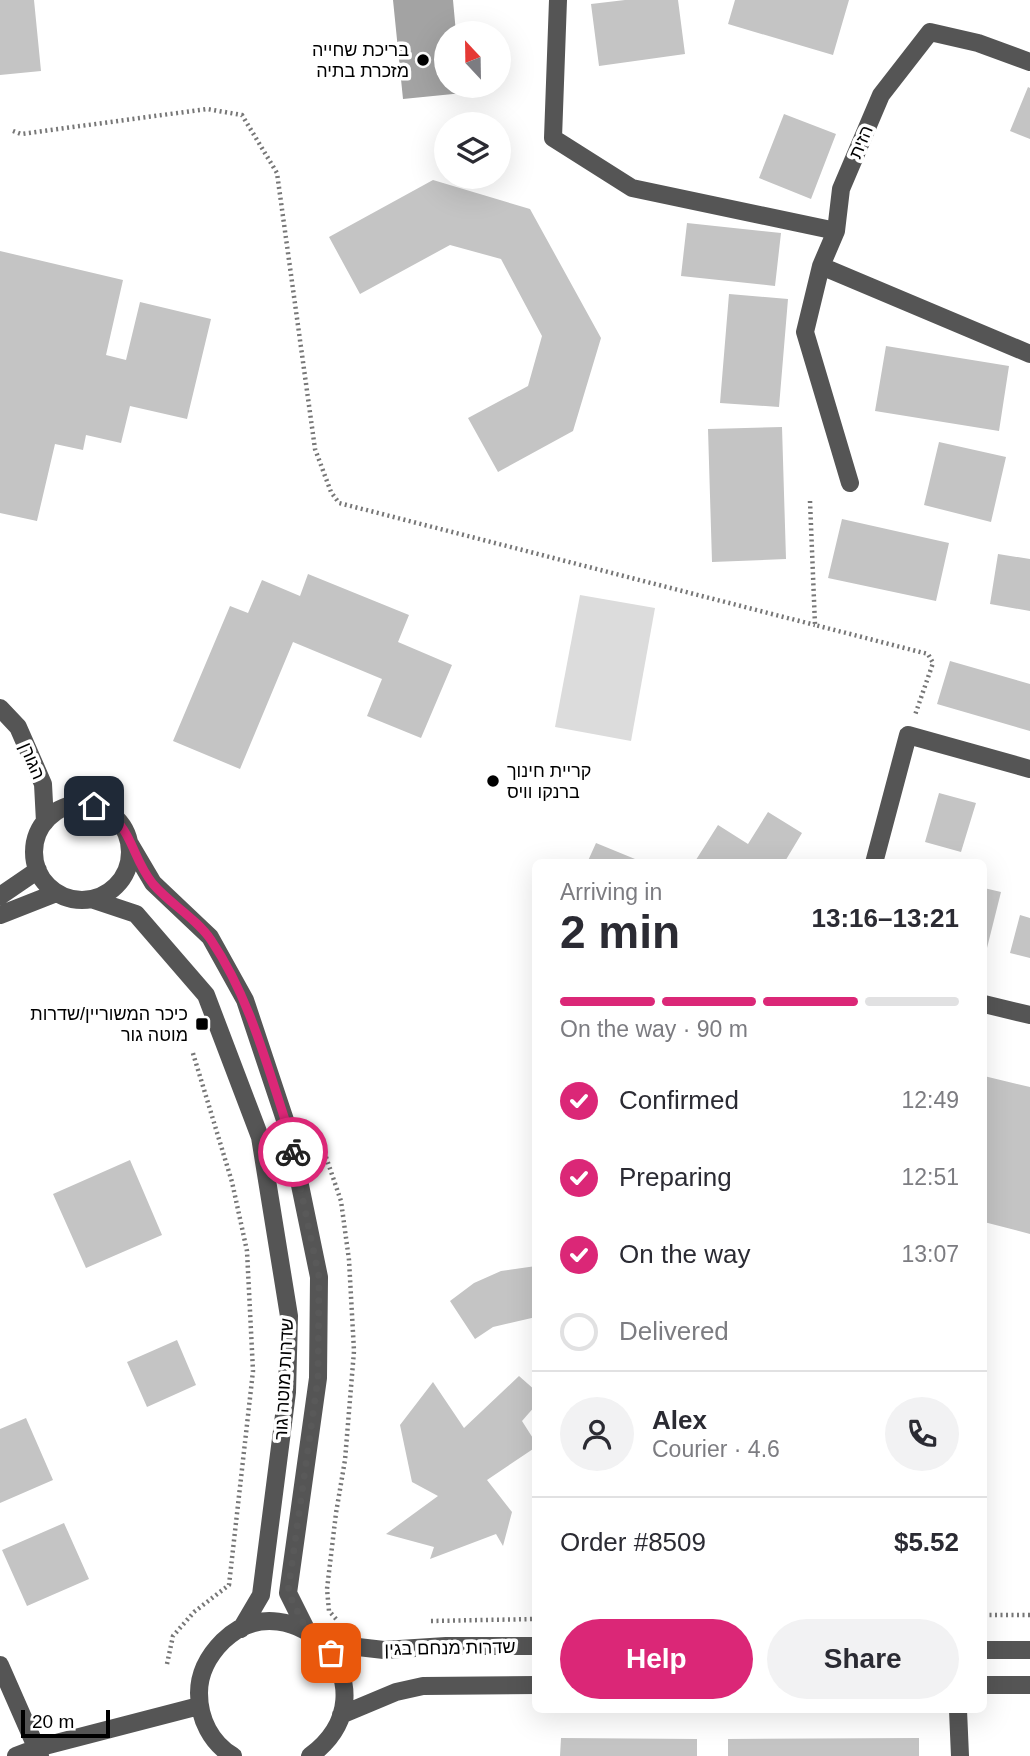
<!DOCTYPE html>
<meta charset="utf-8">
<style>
body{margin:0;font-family:Helvetica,"Noto Sans Hebrew",sans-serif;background:#f2f2f3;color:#2b2b33;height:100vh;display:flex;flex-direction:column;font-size:26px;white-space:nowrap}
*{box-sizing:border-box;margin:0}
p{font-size:23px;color:#7c7c81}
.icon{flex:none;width:38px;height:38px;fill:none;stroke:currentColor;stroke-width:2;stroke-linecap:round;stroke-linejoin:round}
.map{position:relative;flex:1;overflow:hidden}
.details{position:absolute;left:532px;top:859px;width:455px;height:854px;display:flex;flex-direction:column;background:#fff;border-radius:10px;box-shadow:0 7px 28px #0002}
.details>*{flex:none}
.needle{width:46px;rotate:338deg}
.buttons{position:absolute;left:434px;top:21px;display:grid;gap:14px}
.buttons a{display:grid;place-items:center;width:77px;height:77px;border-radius:50%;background:#fff;box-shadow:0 7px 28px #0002;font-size:35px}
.scale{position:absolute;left:21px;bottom:18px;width:89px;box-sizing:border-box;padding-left:7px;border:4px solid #000;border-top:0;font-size:19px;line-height:24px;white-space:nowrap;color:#000;-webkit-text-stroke:5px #fff;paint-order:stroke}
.pin{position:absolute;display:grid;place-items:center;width:60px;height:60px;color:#fff;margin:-30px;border-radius:14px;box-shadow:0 4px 10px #0006}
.courier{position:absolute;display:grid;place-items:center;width:70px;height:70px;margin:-35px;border:5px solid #db2777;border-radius:50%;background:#fff;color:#222;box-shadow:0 2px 9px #0007}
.head em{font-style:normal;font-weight:700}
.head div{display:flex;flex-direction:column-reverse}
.head{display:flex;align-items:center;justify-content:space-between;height:119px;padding:0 28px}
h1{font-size:46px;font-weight:700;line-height:52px}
.bar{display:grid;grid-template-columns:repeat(4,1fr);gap:10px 7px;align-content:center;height:84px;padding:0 28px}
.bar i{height:9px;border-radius:5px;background:#e1e1e2}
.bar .selected{background:#db2777}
.bar p{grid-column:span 4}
.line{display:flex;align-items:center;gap:18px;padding:0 28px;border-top:2px solid #e1e1e2}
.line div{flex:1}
.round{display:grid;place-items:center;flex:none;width:74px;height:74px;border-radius:37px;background:#f2f2f3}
ol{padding:0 28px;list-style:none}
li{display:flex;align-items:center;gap:21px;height:77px}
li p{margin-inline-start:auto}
li .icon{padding:7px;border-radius:50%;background:#db2777;color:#fff;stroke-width:4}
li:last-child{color:#7c7c81}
li i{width:38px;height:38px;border:4px solid #e1e1e2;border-radius:50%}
.action{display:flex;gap:14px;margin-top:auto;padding:14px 28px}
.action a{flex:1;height:80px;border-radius:42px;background:#db2777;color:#fff;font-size:28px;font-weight:700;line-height:80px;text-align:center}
.action a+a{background:#f2f2f3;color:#2b2b33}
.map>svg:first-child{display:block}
.green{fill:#dcdcdc}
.water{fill:#a3a3a3}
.building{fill:#c4c4c4}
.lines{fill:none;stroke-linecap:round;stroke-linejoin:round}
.path{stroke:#777;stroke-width:4.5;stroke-dasharray:2 3.5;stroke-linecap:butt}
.minor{stroke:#555;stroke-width:18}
.done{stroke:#595959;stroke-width:7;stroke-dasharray:0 12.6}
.route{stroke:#db2777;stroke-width:9}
.poi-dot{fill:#000;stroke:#fff;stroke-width:2.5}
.labels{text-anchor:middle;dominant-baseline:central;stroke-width:7;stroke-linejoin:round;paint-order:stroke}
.poi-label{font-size:18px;fill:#000;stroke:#fff;text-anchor:end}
.street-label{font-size:18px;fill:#000;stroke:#fff}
</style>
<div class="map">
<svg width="1030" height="1756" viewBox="0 0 1030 1756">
<rect width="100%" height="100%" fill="#fff"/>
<!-- green -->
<path class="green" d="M 580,595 L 655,608 L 631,741 L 555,727 Z"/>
<!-- water -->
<path class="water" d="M 393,0 L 453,0 L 456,33 L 446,33 L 446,86 L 462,86 L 463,93 L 403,99 Z"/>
<!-- building -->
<path class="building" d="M 0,0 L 34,0 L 41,71 L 0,75 Z
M 625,0 L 678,0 L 685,54 L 599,66 L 591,4 Z
M 735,0 L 849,0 L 833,55 L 728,24 Z
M 1028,87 L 1030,88 L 1030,139 L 1010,131 Z
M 784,114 L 836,134 L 811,199 L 759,178 Z
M 433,180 L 530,209 L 601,338 L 573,431 L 498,472 L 468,418 L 528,386 L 542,336 L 501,259 L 450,245 L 360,294 L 329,237 Z
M 687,223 L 781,233 L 775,286 L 681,276 Z
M 0,251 L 123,280 L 106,355 L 126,360 L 140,302 L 211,319 L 187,419 L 130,406 L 121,443 L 86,435 L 83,450 L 55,444 L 37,521 L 0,513 Z
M 729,294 L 788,299 L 779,407 L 720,403 Z
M 886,346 L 1009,366 L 999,431 L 875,411 Z
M 782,427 L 786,559 L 712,562 L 708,429 Z
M 939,442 L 1006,457 L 991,522 L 924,505 Z
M 842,519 L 949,543 L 936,601 L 828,578 Z
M 998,554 L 1030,559 L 1030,611 L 990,604 Z
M 308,574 L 409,615 L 398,642 L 452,665 L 421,738 L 367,716 L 382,679 L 293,642 L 240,769 L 173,741 L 230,606 L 248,613 L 262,580 L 300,596 Z
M 950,661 L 1030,684 L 1030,731 L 937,704 Z
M 939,793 L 976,803 L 961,852 L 925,842 Z
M 768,812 L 802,833 L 784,863 L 694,863 L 718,825 L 748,844 Z
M 596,843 L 635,859 L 633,863 L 587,863 Z
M 984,888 L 1001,892 L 987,948 L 984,947 Z
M 1020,915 L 1030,918 L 1030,958 L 1010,953 Z
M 984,1076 L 1030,1087 L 1030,1234 L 984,1222 Z
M 130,1160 L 162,1235 L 86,1268 L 53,1194 Z
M 536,1266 L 536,1317 L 493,1327 L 475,1339 L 450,1301 L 474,1283 L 501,1271 Z
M 177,1340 L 196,1385 L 147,1407 L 127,1362 Z
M 519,1376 L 536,1391 L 536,1405 L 522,1421 L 536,1443 L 536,1447 L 487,1480 L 512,1512 L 503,1546 L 496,1534 L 430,1559 L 434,1547 L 386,1534 L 438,1496 L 412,1482 L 400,1425 L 433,1382 L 464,1428 Z
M 26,1418 L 53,1480 L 0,1503 L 0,1429 Z
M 64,1523 L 89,1579 L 27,1606 L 2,1550 Z
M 561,1738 L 697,1739 L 697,1756 L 560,1756 Z
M 919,1738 L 919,1756 L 728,1756 L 728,1739 Z"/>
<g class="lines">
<!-- path -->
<path class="path" d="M 13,131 L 21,134 L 207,109 L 242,115 L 277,173 L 315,449 L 331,492 L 339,503 L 815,625
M 810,501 L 815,625 L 928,654 L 933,663 L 915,715
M 326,1157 L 341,1201 L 349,1260 L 354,1351 L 345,1460 L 336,1513 L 327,1589 L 329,1611 L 337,1620
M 984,1615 L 1030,1615
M 431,1621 L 536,1619
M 167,1664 L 173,1636 L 194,1612 L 229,1585 L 253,1371 L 247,1251 L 232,1182 L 192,1050"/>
<!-- minor -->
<path class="minor" d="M 558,0 L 553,138 L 632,188 L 836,231
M 821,266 L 1030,354
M 850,483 L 805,332 L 821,266 L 836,231 L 841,189 L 881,95 L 930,32 L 978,43 L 1030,62
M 0,708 L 18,727 L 43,784 L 45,822
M34 852a48 48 0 1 1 96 0a48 48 0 1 1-96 0Z
M 130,844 L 153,883 L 210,937 L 245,1000 L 289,1132 L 319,1277 L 318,1378 L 288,1593 L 307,1631
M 874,863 L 908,735 L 1030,769
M 0,896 L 38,870
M 91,899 L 136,914 L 206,995 L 260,1137 L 289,1316 L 287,1392 L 261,1595 L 241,1629
M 0,915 L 56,893
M 984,1004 L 1030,1015
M 323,1643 L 384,1650 L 446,1646 L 536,1646
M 984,1650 L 1030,1650
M 0,1665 L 40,1756
M 984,1685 L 1030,1685
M 958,1710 L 960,1756
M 341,1715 L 396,1692 L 423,1686 L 536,1685
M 16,1756 L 37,1748 L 199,1706
M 233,1756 C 211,1743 199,1719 199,1693 C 199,1673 209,1655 223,1641 C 291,1575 401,1688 310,1756"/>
</g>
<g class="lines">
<!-- done -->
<path class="done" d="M 293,1152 L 319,1277 L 318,1378 L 288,1592 L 307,1631 L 323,1643 L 331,1653"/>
<!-- route -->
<path class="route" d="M 94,806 C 135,824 128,853 153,884 C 170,904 196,918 211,940 C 250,998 267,1066 289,1132 L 293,1152"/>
</g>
<!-- markers -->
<g class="poi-dot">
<circle cx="423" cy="60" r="7"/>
<circle cx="493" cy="781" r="7"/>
<rect x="195" y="1017" width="14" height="14" rx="3.5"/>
</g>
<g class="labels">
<!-- poi labels -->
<g class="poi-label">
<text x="409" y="50">בריכת שחייה<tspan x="409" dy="21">מזכרת בתיה</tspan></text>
<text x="507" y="771" text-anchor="start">קריית חינוך<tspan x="507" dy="21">ברנקו וויס</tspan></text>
<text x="188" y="1014">כיכר המשוריין/שדרות<tspan x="188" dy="21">מוטה גור</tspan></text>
</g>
<!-- street labels -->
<g class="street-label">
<text transform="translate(861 142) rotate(-67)">הזית</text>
<text transform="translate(32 761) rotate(67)">הגורן</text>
<text transform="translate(284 1379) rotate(-87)">שדרות מוטה גור</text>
<text transform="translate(450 1648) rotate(-1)">שדרות מנחם בגין</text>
</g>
</g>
</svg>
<div class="buttons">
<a><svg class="needle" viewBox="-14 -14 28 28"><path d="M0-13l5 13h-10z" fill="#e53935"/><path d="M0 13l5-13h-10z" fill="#7c7c81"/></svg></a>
<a><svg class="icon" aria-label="layers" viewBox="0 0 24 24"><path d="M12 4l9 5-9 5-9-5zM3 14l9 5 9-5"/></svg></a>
</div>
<div class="scale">20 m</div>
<div class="pin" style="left:331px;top:1653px;background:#ea580c"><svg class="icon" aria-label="bag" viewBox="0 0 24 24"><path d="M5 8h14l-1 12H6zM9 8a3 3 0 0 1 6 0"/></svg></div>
<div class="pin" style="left:94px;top:806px;background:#1f2937"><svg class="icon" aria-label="home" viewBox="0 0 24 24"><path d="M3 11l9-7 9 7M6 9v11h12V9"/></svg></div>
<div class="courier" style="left:293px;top:1152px"><svg class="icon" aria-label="bike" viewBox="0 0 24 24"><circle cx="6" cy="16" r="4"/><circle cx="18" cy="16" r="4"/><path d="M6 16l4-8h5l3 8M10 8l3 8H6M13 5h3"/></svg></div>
<section class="details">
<div class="head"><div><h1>2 min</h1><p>Arriving in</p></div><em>13:16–13:21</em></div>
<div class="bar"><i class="selected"></i><i class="selected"></i><i class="selected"></i><i></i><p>On the way · 90 m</p></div>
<ol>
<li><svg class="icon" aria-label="check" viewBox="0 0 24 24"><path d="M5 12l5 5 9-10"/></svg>Confirmed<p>12:49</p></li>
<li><svg class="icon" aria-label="check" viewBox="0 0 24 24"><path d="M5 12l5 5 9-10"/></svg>Preparing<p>12:51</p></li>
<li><svg class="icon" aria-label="check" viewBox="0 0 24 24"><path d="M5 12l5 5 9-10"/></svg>On the way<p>13:07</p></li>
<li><i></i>Delivered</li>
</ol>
<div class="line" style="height:126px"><a class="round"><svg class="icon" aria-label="person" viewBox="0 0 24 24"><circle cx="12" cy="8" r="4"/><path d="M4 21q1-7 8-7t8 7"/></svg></a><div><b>Alex</b><p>Courier · 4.6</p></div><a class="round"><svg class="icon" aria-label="phone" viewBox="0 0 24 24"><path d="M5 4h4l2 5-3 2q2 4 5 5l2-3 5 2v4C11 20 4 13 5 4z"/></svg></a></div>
<div class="line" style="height:91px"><div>Order #8509</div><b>$5.52</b></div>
<div class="action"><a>Help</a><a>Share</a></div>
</section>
</div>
